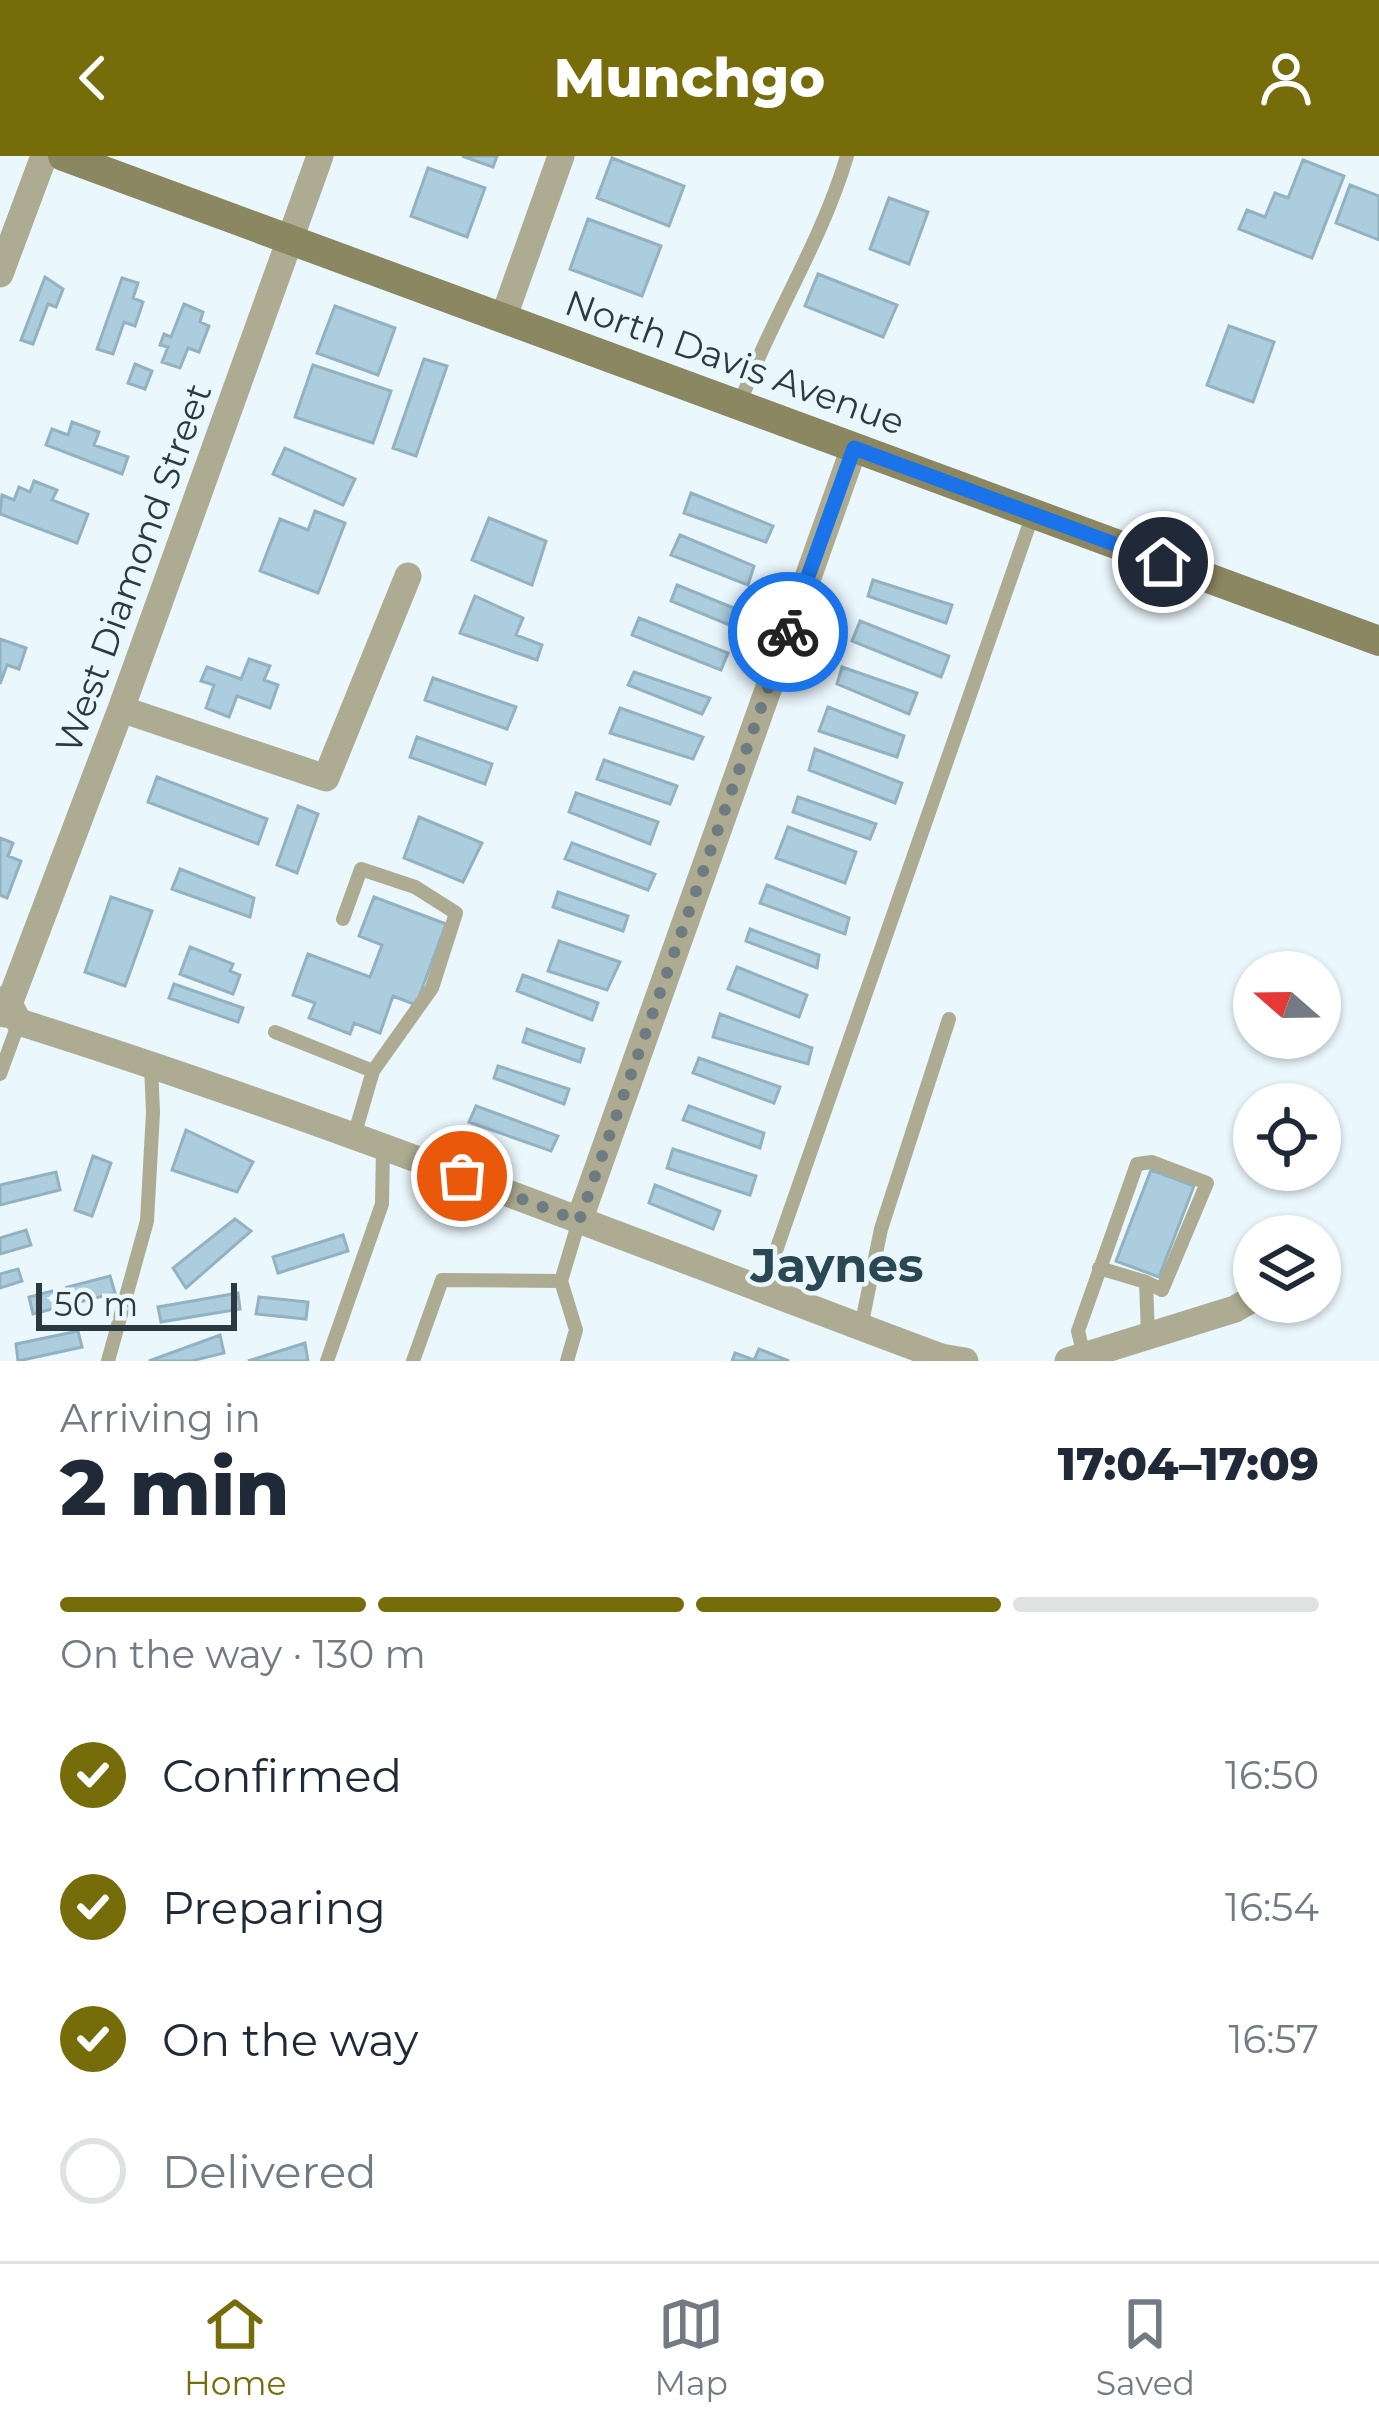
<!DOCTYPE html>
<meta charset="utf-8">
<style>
body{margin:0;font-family:Montserrat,sans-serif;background:#f2f2f3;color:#1f2937;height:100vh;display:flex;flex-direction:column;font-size:45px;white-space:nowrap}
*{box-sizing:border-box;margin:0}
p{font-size:39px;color:#747a83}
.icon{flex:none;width:66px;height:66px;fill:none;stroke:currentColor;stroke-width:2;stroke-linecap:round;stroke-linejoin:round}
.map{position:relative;height:1205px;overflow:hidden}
.drawer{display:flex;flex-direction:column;background:#fff;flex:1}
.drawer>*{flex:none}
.needle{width:78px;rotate:290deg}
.tools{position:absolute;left:1233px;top:795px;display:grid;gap:24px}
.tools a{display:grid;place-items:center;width:108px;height:108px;border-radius:50%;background:#fff;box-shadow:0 3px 9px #0004;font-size:60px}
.scale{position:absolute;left:36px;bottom:30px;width:201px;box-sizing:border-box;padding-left:12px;border:6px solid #2c3a40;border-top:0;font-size:33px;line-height:42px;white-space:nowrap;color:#2c3a40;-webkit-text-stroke:9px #eaf7fd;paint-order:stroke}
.pin{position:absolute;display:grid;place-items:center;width:102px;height:102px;color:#fff;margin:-51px;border:6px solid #fff;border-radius:50%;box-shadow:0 3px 12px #0007}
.courier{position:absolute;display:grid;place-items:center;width:120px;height:120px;margin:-60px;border:9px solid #1a73e8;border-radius:50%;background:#fff;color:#222;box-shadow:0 3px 15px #0007}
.summary em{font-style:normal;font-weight:800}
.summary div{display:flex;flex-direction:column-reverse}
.summary{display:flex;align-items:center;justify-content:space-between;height:204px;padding:0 60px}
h1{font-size:78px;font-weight:800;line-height:90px}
.bar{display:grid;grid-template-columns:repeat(4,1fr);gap:18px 12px;align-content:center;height:144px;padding:0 60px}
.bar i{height:15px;border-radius:9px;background:#e0e1e3}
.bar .active{background:#766d0a}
.bar p{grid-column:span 4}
ol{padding:0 60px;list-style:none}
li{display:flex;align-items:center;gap:36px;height:132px}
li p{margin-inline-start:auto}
li .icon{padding:12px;border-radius:50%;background:#766d0a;color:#fff;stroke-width:4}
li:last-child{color:#747a83}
li i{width:66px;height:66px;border:6px solid #e0e1e3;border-radius:50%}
header{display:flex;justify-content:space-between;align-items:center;height:156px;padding:0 60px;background:#766d0a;color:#fff;font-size:54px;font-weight:800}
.tabs{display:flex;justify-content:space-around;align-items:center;height:168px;border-top:3px solid #e0e1e3;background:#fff;font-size:33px;color:#747a83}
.tabs a{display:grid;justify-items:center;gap:6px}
.tabs .active{color:#766d0a}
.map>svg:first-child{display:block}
.building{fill:#accddd;stroke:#92b2c1;stroke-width:3}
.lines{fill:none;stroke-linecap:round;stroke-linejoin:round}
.lane{stroke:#adab91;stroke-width:14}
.street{stroke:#adab91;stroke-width:27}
.secondary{stroke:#8a8761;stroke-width:30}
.done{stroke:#6e7c82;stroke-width:12;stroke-dasharray:0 21.6}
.route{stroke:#1a73e8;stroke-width:15}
.labels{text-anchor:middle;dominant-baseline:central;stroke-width:9;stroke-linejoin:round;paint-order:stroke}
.street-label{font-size:36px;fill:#2c3a40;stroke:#eaf7fd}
.district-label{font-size:48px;font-weight:bold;fill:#2a4754;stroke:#eaf7fd}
</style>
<header><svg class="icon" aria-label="back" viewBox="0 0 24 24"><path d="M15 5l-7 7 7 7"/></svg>Munchgo<svg class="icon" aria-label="person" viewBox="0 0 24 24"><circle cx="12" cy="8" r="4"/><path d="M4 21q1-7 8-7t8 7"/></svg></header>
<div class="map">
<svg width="1379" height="1205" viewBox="0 0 1379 1205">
<rect width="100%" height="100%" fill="#eaf7fd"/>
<!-- building -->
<path class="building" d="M 462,0 L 497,0 L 493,11 Z
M 612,2 L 684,30 L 669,70 L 597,42 Z
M 1303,4 L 1344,20 L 1312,102 L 1239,73 L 1247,54 L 1265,61 L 1275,37 L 1288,42 Z
M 428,12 L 485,32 L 467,81 L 411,60 Z
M 1350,29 L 1379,40 L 1379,84 L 1336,67 Z
M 889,42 L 928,56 L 909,108 L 870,93 Z
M 588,63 L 661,90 L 642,140 L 570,113 Z
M 818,118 L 897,149 L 883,181 L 805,150 Z
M 45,121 L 63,133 L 56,151 L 48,148 L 33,188 L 21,184 Z
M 122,122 L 138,127 L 133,142 L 143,146 L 135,170 L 124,166 L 113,198 L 97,193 Z
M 184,148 L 203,156 L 200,166 L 209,170 L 199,196 L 188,192 L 180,212 L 162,206 L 168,191 L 160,189 L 164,178 L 171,181 Z
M 335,150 L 395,172 L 378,219 L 317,197 Z
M 1229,170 L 1274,186 L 1253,246 L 1207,229 Z
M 424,203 L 447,210 L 416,300 L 393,292 Z
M 135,208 L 152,215 L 145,233 L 128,227 Z
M 313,209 L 391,235 L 373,287 L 295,261 Z
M 72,266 L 99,276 L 94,289 L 128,301 L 122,318 L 46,289 L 52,273 L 68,279 Z
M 285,292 L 355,323 L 343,349 L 273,318 Z
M 34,325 L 57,334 L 52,344 L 88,358 L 77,387 L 0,358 L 2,339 L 14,344 L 19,331 L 30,336 Z
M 691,337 L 773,370 L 766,386 L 684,357 Z
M 315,355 L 345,367 L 318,437 L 260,415 L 280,363 L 308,374 Z
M 489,362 L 546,385 L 532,429 L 472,404 Z
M 680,379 L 754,410 L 748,429 L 671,399 Z
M 873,424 L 952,449 L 946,467 L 868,440 Z
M 677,429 L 739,454 L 732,470 L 671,445 Z
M 475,440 L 523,462 L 516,479 L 542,489 L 537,504 L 460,477 Z
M 639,462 L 728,497 L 721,514 L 632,479 Z
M 860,465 L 949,500 L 941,521 L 852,485 Z
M 0,483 L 26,492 L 19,513 L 7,509 L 0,528 Z
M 249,503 L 270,510 L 264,524 L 278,529 L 270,552 L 237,540 L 229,561 L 206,552 L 214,529 L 201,525 L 207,511 L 241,523 Z
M 842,511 L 917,537 L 909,558 L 837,528 Z
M 634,516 L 710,542 L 702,558 L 628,529 Z
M 433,522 L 516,551 L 507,573 L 425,544 Z
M 828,551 L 904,580 L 897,601 L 819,575 Z
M 620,552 L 703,581 L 693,603 L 610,577 Z
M 417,581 L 492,608 L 485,628 L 410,601 Z
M 815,593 L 902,627 L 895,647 L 809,614 Z
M 604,604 L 677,630 L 670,648 L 597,623 Z
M 157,621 L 267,663 L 258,688 L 148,646 Z
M 576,637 L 658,666 L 650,688 L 569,656 Z
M 798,641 L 876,668 L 870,683 L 793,656 Z
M 298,650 L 318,658 L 297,717 L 277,709 Z
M 419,661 L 482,687 L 463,726 L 404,702 Z
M 788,671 L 856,696 L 845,727 L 776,702 Z
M 0,682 L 13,687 L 8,700 L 21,705 L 7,742 L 0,739 Z
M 572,687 L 655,718 L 648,734 L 565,703 Z
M 180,713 L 254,742 L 250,761 L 172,733 Z
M 767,729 L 849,762 L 845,778 L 760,747 Z
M 558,736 L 628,760 L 623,775 L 553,751 Z
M 111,741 L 152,755 L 125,830 L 85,816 Z
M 374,741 L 446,768 L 416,849 L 393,840 L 380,877 L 354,867 L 350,878 L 309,862 L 315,847 L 293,839 L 308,798 L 370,821 L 382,789 L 359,780 Z
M 750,773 L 819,799 L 817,812 L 746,785 Z
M 559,785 L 620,806 L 607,834 L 548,815 Z
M 190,791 L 233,808 L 230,815 L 240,819 L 233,838 L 180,818 Z
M 737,811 L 807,839 L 799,861 L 728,833 Z
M 523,819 L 598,847 L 592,864 L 517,835 Z
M 174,828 L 243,852 L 238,866 L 169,842 Z
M 720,858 L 812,892 L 808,908 L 713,881 Z
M 527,873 L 584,893 L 580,906 L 523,886 Z
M 699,902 L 780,931 L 774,947 L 693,917 Z
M 498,910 L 569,933 L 564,948 L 494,922 Z
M 476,950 L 558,980 L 551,995 L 469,966 Z
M 689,950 L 764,977 L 760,992 L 683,964 Z
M 186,974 L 253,1006 L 237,1036 L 172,1014 Z
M 673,993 L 756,1020 L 750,1039 L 667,1012 Z
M 93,1000 L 111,1007 L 92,1060 L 75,1054 Z
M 1151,1014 L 1194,1030 L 1159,1121 L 1116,1105 Z
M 56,1016 L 60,1034 L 0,1049 L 0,1029 Z
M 655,1029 L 720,1055 L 713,1073 L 649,1047 Z
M 235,1063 L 251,1075 L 186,1132 L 173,1112 Z
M 26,1074 L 31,1089 L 0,1098 L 0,1082 Z
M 343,1079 L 348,1095 L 278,1117 L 273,1101 Z
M 18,1113 L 22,1125 L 0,1132 L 0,1118 Z
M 110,1120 L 115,1137 L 33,1158 L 29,1141 Z
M 238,1137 L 240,1153 L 161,1166 L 158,1151 Z
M 259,1141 L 308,1146 L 306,1163 L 256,1158 Z
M 78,1175 L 82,1191 L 18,1205 L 16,1188 Z
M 220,1179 L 224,1197 L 191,1205 L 149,1205 Z
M 305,1187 L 308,1205 L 248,1205 Z
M 759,1193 L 789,1205 L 732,1205 L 735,1197 L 754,1204 Z"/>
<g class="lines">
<!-- lane -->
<path class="lane" d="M 739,250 C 770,164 821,88 847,0
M 343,763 L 361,713 L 415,731 L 456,757 L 432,832 L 373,915
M 0,864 L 19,866 L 0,918
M 275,876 L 373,915 L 354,980
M 1099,1112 L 1146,1126
M 763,1132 L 1033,358
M 861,1171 L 881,1073 L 949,863
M 1084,1200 L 1078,1175 L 1137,1008 L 1152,1006 L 1207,1027 L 1162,1134 L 1146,1126 L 1148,1179
M 108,1205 L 147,1065 L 153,956 L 151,910
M 327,1205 L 382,1048 L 383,992
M 413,1205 L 442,1124 L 561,1125
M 567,1205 L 576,1174 L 561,1125 L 579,1065"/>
<!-- street -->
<path class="street" d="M 0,118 L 44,0
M 503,163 L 561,0
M 121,553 L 326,622 L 408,420
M 0,844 L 9,848 L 19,866 C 331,964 635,1087 941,1201 L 965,1205
M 9,848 L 121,553 L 320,0
M 579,1065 L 854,292
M 1068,1205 L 1235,1153 L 1254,1142"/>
<!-- secondary -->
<path class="secondary" d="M 63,0 L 1379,485"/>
</g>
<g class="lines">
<!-- done -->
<path class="done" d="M 462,1020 L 579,1065 L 788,476"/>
<!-- route -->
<path class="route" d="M 788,476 L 854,292 L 1163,406"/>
</g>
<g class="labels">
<!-- street labels -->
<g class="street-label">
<text transform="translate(735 206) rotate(20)">North Davis Avenue</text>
<text transform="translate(133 412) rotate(-70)">West Diamond Street</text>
</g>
<!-- district labels -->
<g class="district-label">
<text x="837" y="1109">Jaynes</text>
</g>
</g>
</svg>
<div class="tools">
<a><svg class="needle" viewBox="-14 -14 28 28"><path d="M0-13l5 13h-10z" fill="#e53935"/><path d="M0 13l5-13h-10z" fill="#747a83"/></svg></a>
<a><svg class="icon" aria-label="locate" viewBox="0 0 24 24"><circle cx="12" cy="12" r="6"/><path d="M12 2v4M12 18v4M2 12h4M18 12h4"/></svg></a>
<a><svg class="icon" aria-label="layers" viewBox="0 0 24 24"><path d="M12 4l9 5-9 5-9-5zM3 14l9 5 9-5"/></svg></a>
</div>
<div class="scale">50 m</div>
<div class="pin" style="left:462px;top:1020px;background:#ea580c"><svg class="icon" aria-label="bag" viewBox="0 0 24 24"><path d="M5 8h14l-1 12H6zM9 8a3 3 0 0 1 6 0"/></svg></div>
<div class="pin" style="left:1163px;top:406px;background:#1f2937"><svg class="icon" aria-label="home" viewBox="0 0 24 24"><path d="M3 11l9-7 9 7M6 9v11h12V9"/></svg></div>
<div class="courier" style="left:788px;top:476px"><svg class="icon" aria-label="bike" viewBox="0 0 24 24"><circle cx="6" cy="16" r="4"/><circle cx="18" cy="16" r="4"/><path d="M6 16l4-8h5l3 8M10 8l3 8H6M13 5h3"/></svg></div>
</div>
<section class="drawer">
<div class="summary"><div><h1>2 min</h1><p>Arriving in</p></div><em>17:04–17:09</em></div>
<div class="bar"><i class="active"></i><i class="active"></i><i class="active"></i><i></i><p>On the way · 130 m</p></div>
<ol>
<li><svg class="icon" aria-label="check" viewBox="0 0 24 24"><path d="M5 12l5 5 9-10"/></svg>Confirmed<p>16:50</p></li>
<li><svg class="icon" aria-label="check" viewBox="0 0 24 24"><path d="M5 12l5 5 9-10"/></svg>Preparing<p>16:54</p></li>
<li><svg class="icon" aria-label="check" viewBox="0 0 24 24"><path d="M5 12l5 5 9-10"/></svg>On the way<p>16:57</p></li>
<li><i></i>Delivered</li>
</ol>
</section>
<nav class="tabs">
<a class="active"><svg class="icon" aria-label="home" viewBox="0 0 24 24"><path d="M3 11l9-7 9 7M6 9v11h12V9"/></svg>Home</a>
<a><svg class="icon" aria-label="map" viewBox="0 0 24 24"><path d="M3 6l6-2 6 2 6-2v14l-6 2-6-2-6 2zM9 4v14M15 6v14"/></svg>Map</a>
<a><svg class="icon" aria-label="saved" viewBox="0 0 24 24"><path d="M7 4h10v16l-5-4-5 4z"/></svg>Saved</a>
</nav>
